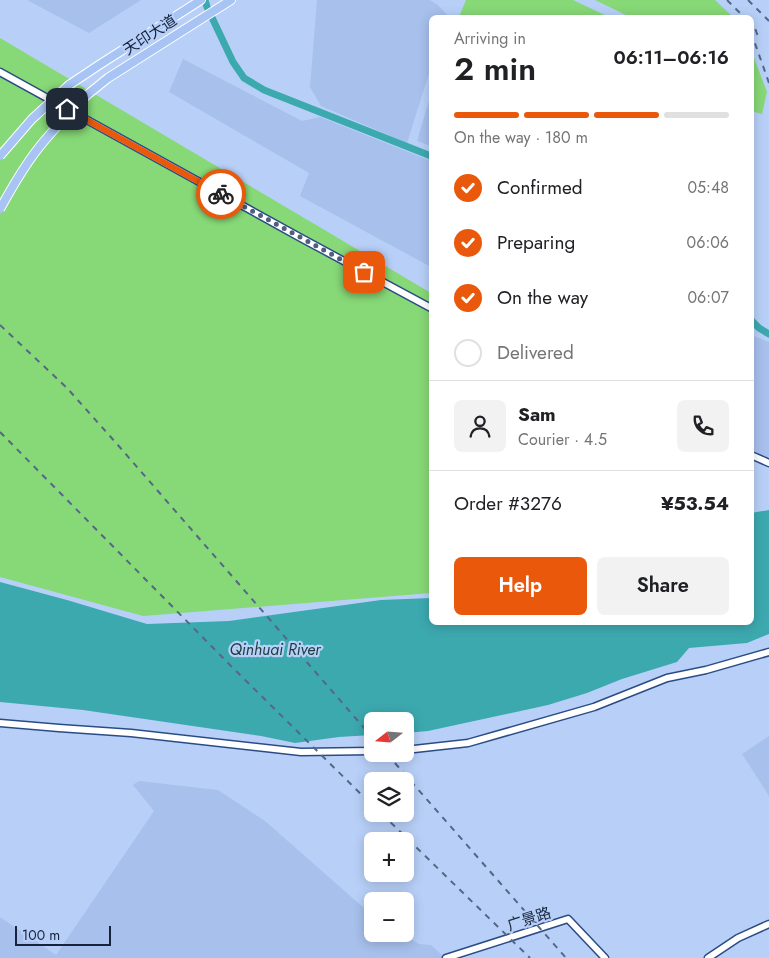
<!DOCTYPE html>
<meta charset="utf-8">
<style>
body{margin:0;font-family:Jost,"Noto Sans SC",sans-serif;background:#f2f2f2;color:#202124;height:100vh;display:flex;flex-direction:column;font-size:19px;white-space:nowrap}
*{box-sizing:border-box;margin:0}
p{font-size:16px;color:#757577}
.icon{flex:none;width:28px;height:28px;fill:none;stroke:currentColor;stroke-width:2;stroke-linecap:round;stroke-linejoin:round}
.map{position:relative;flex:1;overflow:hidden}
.panel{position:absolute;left:429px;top:15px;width:325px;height:610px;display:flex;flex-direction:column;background:#fff;border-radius:8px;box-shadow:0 2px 12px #0003}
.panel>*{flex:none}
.needle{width:32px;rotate:253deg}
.fabs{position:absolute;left:364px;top:712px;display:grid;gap:10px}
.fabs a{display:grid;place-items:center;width:50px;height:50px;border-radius:8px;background:#fff;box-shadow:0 2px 12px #0003;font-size:25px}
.scale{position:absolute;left:15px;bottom:12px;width:96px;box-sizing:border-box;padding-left:5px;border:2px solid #15233c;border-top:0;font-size:14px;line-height:18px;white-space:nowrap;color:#15233c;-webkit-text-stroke:4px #b8d0f8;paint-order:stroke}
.pin{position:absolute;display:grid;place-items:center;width:42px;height:42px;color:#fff;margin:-21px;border-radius:10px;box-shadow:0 2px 8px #0006}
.courier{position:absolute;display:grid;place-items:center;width:50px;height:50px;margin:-25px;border:4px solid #ea580c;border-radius:50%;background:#fff;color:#222;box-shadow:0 1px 6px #0007}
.head em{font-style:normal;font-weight:600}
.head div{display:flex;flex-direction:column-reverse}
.head{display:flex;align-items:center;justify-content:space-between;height:85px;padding:0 25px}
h1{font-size:32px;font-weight:600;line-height:38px}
.bar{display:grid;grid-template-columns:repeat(4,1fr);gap:8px 5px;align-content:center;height:60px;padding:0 25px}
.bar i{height:6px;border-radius:4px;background:#e0e0e0}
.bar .current{background:#ea580c}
.bar p{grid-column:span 4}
.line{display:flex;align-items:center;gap:12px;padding:0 25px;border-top:1px solid #e0e0e0}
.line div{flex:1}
.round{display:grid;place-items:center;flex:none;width:52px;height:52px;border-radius:8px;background:#f2f2f2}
ol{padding:0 25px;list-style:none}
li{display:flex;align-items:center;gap:15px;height:55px}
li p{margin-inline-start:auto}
li .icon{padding:5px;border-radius:50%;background:#ea580c;color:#fff;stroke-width:4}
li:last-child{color:#757577}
li i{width:28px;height:28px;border:2px solid #e0e0e0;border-radius:50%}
.button{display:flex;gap:10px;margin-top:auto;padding:10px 25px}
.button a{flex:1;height:58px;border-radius:8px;background:#ea580c;color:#fff;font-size:20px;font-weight:600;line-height:58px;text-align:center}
.button a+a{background:#f2f2f2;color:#202124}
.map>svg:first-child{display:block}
.built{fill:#a7c0ec}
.green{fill:#87d877}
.water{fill:#3ca9af}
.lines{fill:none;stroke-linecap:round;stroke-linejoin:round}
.canal{stroke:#3ca9af;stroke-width:7}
.minor-casing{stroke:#2a4c85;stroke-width:9}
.major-casing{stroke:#fff;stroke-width:10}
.minor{stroke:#fff;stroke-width:6}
.major{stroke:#a7c4f4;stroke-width:8}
.rail{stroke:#556786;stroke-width:2;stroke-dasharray:6 6;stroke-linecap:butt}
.major-bridge-casing{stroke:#fff;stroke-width:10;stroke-linecap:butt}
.major-bridge{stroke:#a7c4f4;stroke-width:8}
.done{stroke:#4e607e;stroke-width:5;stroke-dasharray:0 9}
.route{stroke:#ea580c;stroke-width:6}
.labels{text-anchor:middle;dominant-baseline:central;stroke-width:4.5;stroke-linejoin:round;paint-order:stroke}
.street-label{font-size:15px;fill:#15233c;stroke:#b8d0f8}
.water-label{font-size:16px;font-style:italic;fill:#1b3b3d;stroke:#b8d0f8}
</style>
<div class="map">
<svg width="769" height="958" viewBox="0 0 769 958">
<rect width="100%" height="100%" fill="#b8d0f8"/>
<!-- built -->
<path class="built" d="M 27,0 L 141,0 L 89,33 Z
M 317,0 L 430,0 L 438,5 L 448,16 L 447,17 L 431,18 L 431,67 L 407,143 L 321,106 L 310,87 Z
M 183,59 L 302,121 L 320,117 L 431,161 L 431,267 L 300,196 L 309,173 L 169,92 Z
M 431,94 L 431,146 L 417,141 Z
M 751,335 L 769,342 L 769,455 L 768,458 L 751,449 Z
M 769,736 L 769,796 L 742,754 Z
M 139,781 L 218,790 L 265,821 L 364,908 L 372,914 L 372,934 L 402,934 L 419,944 L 431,945 L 445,958 L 0,958 L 0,917 L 56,955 L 154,811 L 133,785 Z"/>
<!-- green -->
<path class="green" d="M 466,0 L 573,0 L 609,17 L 459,17 Z
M 595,0 L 715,0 L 733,17 L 630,17 Z
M 0,38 L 431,293 L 431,593 L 143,616 L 0,577 Z
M 751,50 L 767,92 L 762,114 L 751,111 Z"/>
<!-- water -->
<path class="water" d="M 769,510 L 769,634 L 747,643 L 689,648 L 677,662 L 622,679 L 587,693 L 548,705 L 428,731 L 405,733 L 405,721 L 372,721 L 372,735 L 339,737 L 295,743 L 261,736 L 83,710 L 0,702 L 0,582 L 67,600 L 147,624 L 229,621 L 381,600 L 431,598 L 431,622 L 751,622 L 751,513 Z"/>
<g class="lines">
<!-- canal -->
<path class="canal" d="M 205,0 L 207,7 L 233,62 L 244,78 L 264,90 L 431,156
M 751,320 L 759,328 L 769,334"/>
<!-- minor casing -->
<g class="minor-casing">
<path id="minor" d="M 0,72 L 301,238 L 431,308
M 751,455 L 769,463
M 0,723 L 59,728 L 131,733 L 301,752 L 372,751
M 405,750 L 468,743 L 594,707 L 667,678 L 706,670 L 769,652
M 446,958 L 568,919 L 605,958
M 708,958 L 738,938 L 769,924"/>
</g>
<!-- major casing -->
<g class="major-casing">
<path id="major" d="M 69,85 L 99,65 L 201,0
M 87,95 L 108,78 L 231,0"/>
</g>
<!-- minor -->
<use href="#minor" class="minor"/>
<!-- major -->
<use href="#major" class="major"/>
<!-- rail -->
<path class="rail" d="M 727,0 L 745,18
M 748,0 L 769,21
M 751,18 L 759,39
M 751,32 L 769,83
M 0,325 L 67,388 L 117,444 L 372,737
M 0,432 L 232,667 L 372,805
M 387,754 L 566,958
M 382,814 L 530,958"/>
<!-- major-bridge casing -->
<g class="major-bridge-casing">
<path id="major-bridge" d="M 0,156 L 32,119 L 69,85
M 0,209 C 11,189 23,168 37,150 C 52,130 70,113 87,95"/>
</g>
<!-- major-bridge -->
<use href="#major-bridge" class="major-bridge"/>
</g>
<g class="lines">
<!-- done -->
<path class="done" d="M 221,194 L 364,272"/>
<!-- route -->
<path class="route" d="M 67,109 L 221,194"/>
</g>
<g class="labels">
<!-- street labels -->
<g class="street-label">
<text transform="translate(150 35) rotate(-33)">天印大道</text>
<text transform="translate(529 919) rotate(-18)">广景路</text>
</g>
<!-- water labels -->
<g class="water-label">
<text x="275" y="649">Qinhuai River</text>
</g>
</g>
</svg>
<div class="fabs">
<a><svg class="needle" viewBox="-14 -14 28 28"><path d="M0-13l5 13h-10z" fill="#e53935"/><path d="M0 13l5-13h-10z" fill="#757577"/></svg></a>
<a><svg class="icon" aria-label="layers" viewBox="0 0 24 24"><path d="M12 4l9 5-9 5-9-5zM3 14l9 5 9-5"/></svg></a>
<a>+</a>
<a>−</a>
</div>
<div class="scale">100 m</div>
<div class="pin" style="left:364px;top:272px;background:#ea580c"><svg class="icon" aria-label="bag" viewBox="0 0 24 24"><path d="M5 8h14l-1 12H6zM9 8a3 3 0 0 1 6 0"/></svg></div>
<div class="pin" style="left:67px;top:109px;background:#1f2937"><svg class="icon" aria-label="home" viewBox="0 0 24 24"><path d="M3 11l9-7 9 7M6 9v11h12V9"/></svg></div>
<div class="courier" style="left:221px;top:194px"><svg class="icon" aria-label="bike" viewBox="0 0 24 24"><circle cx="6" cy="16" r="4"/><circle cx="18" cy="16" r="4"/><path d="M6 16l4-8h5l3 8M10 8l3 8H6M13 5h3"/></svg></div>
<section class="panel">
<div class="head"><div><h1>2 min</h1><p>Arriving in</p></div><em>06:11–06:16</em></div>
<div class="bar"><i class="current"></i><i class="current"></i><i class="current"></i><i></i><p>On the way · 180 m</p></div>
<ol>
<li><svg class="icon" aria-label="check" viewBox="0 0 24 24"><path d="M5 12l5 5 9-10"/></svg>Confirmed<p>05:48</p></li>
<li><svg class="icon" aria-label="check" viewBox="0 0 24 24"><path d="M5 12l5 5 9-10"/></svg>Preparing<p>06:06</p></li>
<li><svg class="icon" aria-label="check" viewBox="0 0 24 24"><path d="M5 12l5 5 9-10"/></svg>On the way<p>06:07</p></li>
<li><i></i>Delivered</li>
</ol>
<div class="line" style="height:90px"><a class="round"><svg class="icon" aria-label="person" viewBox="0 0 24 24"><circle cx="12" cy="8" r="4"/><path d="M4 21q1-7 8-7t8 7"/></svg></a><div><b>Sam</b><p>Courier · 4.5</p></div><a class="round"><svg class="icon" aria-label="phone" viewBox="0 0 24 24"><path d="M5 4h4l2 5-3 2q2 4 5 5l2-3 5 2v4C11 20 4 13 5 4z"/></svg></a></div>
<div class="line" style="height:65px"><div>Order #3276</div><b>¥53.54</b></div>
<div class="button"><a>Help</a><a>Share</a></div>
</section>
</div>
